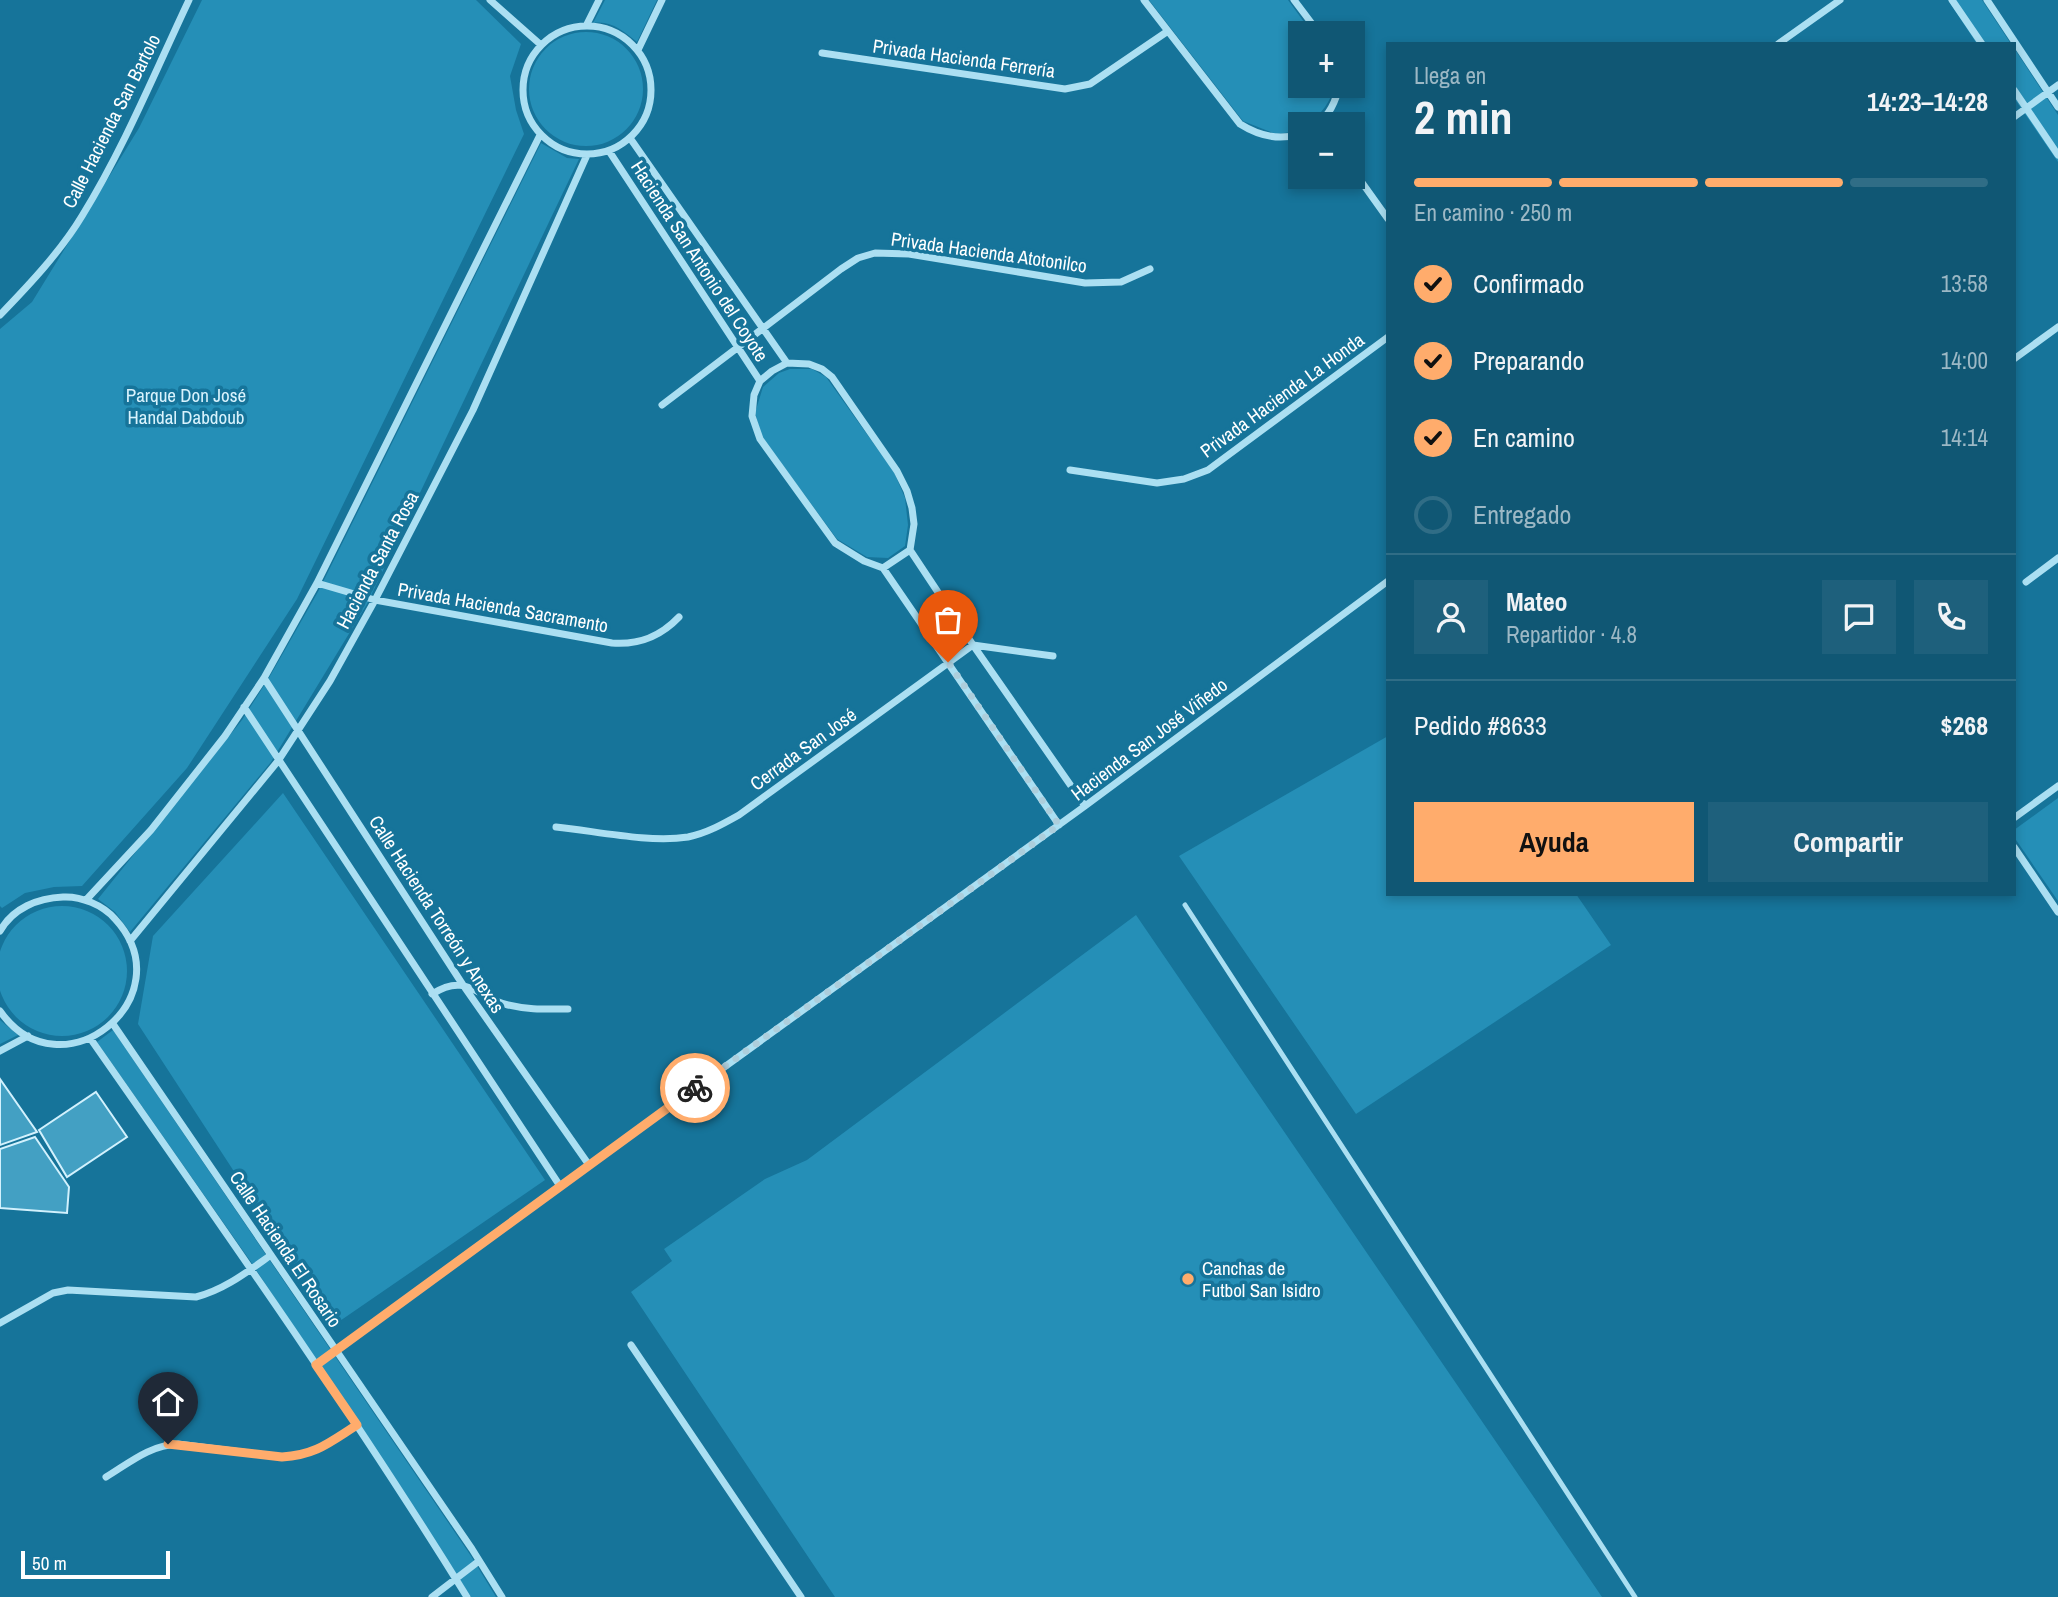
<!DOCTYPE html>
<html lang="es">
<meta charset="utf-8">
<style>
body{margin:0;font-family:"Archivo Narrow",sans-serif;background:#1e607c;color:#f1f3f6;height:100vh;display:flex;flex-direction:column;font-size:26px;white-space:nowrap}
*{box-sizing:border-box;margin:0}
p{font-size:23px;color:#9cb8c5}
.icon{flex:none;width:38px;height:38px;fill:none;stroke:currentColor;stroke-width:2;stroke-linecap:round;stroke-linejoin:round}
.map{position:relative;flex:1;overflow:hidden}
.side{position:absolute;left:1386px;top:42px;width:630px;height:854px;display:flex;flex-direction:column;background:#105774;border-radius:0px;box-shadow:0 4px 10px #0003}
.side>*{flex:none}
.tools{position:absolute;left:1288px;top:21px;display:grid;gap:14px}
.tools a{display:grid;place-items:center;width:77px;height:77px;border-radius:0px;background:#105774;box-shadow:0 4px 10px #0003;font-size:35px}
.scale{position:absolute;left:21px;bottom:18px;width:149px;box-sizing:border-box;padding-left:7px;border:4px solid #fff;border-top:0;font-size:19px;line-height:24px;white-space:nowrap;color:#fff;-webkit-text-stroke:5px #16749a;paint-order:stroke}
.pin{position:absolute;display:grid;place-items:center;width:60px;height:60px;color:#fff;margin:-72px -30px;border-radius:50% 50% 50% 0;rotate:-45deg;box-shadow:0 0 7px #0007}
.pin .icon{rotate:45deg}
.courier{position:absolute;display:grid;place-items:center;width:70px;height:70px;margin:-35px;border:5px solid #ffac6c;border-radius:50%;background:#fff;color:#222;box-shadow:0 2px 9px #0007}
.headline em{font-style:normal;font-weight:700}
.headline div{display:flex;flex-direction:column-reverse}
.headline{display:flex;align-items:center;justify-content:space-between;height:119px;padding:0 28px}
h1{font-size:46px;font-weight:700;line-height:52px}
.bar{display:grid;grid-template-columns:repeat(4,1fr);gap:10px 7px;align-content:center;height:84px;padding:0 28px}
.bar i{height:9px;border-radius:5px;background:#306d86}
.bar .selected{background:#ffac6c}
.bar p{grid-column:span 4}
.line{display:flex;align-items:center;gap:18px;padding:0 28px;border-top:2px solid #306d86}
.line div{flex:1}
.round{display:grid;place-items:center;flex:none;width:74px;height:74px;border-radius:0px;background:#1e607c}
ol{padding:0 28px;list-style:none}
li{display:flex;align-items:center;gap:21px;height:77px}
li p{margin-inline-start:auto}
li .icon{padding:7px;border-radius:50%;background:#ffac6c;color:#111;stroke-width:4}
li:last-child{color:#9cb8c5}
li i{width:38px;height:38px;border:4px solid #306d86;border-radius:50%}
.cta{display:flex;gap:14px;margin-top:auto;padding:14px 28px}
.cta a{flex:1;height:80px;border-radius:0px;background:#ffac6c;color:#111;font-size:28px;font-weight:700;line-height:80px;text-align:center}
.cta a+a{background:#1e607c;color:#f1f3f6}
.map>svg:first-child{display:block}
.green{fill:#258fb7}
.building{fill:#43a0c3;stroke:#d2f1fd;stroke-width:2}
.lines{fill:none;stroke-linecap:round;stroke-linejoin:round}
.service{stroke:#abdff2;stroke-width:5}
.minor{stroke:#abdff2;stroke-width:7}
.done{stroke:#adcedc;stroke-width:7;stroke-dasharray:0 12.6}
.route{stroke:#ffac6c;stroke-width:9}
.poi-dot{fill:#ffac6c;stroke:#16749a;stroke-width:2.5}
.labels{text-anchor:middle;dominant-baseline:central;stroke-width:7;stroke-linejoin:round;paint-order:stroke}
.street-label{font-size:19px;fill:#fff;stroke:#16749a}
.park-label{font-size:19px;fill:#d9f3fd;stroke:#16749a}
.poi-label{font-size:19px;fill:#fff;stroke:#16749a;text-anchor:start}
</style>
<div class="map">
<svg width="2058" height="1597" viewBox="0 0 2058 1597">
<rect width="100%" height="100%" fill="#16749a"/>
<!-- green -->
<path class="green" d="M 202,0 L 476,0 L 521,44 L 510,76 L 516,110 L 524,134 L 297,599 L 187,768 L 82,886 L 54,887 L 25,893 L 2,908 L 0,906 L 0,329 L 32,302 L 139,128 Z
M 605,0 L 657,0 L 637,42 C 623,31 611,20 593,23 Z
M 1149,0 L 1288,0 L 1312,33 L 1300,33 L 1300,86 L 1334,86 C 1331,102 1321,113 1310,124 L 1300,124 L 1300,129 L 1292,132 L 1276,134 L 1243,121 Z
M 1948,0 L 1982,0 L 2011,44 L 1977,44 Z
M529 89a57 57 0 1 1 114 0a57 57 0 1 1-114 0Z
M 2014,48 L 2058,115 L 2058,162 L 2014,98 Z
M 541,143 L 567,158 L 579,159 L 367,604 L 271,762 L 130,932 L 115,912 L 98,899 L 242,720 L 270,676 L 319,590 Z
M 790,369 L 812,369 L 826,377 L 894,472 L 905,498 L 908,525 L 905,546 L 888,558 L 867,557 L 837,539 L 762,437 L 755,413 L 763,387 L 779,373 Z
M 1388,736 L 1388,894 L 1576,894 L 1611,945 L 1356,1114 L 1179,856 Z
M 283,793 L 545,1180 L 334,1325 L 138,1024 L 153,936 Z
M 2058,798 L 2058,901 L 2014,837 L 2014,830 Z
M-3 971a65 65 0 1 1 130 0a65 65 0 1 1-130 0Z
M 1136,915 L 1602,1597 L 835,1597 L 631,1292 L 672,1261 L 664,1249 L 765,1179 L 807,1160 Z
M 0,1020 L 18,1035 L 0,1044 Z
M 113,1030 L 471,1556 L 496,1597 L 471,1597 L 251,1262 L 97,1042 Z"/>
<!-- building -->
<path class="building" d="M 0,1079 L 37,1132 L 0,1145 Z
M 96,1092 L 127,1137 L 67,1177 L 39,1130 Z
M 35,1137 L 69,1187 L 67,1213 L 0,1208 L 0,1149 Z"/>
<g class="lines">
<!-- service -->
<path class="service" d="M 1185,905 L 1635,1597"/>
<!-- minor -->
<path class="minor" d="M 490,0 L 541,45
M 1144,0 L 1240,124 C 1259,136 1278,141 1300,134
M 1294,0 L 1319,33
M 1952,0 L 1982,44
M 1987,0 L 2058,107
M523 90a64 64 0 1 1 128 0a64 64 0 1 1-128 0Z
M 586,26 L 599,0
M 1778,44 L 1840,0
M 638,50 L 662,0
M 822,53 L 1065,89 L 1090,84 L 1168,31
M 2014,90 L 2058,155
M 2014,117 L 2058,85
M 1318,124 C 1330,114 1336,101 1339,86
M 630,138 L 787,363
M 609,151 L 760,381
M 1353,170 L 1388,219
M 0,315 C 29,285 61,251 82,216 C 124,148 155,72 189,0
M 2014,359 L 2058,327
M 662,405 L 841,269 L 858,258 L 875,253 L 909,254 L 1085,283 L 1121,282 L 1150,269
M 1070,470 L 1157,483 L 1184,479 L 1208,470 L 1388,337
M 910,550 L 973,645 L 1085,806
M 883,568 L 910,550 L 914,524 L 912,508 L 907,491 L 897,471 L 832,377 L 822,369 L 809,364 L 787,363 L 772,371 L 760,381 L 754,395 L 752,416 L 760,439 L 835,543 L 864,561 L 883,568 L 1059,825
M 2026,582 L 2058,558
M 317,583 L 375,600 L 612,643 C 639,645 660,637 679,617
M 264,678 L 463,985 L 589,1165
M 244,707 L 560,1186
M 2014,818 L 2058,786
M 556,827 C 596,831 648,843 688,837 C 707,833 723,824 739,815 L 973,645 L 1053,656
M 2014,847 L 2058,912
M 86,900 L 151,830 L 225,736 L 264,678 L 317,583 L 540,135
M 0,931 C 13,908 38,898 63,897 C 81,896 103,905 115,919 C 187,997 61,1098 0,1011
M 130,941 L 278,761 L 330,681 L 375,600 L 473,410 L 587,155
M 432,994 C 467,972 476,997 508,1005 C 528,1010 547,1009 568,1009
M 113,1024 L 472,1549 L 502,1597
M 90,1038 C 219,1223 349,1406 467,1597
M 0,1051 L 28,1036
M 0,1323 L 53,1293 L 68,1290 L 196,1297 C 224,1290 247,1272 271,1255
M 631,1345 L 801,1597
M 316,1365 L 589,1165 L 1085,806 L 1388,581
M 106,1477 C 129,1463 150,1445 178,1444 L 282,1457 C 316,1455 330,1442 357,1425
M 432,1597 L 479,1561"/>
</g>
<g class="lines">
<!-- done -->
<path class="done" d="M 695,1088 L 1059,825 L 948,662"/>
<!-- route -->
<path class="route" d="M 168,1444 L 282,1457 C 316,1455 330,1442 357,1425 L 316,1365 L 695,1088"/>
</g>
<!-- markers -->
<circle class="poi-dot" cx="1188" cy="1279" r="7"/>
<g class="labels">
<!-- street labels -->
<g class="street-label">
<text transform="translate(964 58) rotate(8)">Privada Hacienda Ferrería</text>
<text transform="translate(111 121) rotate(-63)">Calle Hacienda San Bartolo</text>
<text transform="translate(989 252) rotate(8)">Privada Hacienda Atotonilco</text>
<text transform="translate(700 261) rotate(57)">Hacienda San Antonio del Coyote</text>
<text transform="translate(1282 395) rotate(-36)">Privada Hacienda La Honda</text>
<text transform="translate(377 560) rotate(-62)">Hacienda Santa Rosa</text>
<text transform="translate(503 607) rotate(10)">Privada Hacienda Sacramento</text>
<text transform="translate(1149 739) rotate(-37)">Hacienda San José Viñedo</text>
<text transform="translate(803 749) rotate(-36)">Cerrada San José</text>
<text transform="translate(437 914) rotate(57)">Calle Hacienda Torreón y Anexas</text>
<text transform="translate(286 1249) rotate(56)">Calle Hacienda El Rosario</text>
</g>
<!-- park labels -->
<g class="park-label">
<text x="186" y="395">Parque Don José<tspan x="186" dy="22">Handal Dabdoub</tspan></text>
</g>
<!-- poi labels -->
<g class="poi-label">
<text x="1202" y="1268">Canchas de<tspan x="1202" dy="22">Futbol San Isidro</tspan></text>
</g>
</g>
</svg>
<div class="tools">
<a>+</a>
<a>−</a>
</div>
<div class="scale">50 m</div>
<div class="pin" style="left:948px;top:662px;background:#ea580c"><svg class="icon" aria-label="bag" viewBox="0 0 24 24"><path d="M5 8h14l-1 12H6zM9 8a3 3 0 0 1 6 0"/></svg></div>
<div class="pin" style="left:168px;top:1444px;background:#1f2937"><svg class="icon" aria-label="home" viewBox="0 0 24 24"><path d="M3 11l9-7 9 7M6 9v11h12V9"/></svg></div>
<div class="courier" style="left:695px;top:1088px"><svg class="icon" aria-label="bike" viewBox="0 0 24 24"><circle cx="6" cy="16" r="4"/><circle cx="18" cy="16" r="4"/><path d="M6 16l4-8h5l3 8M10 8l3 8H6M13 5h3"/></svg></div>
<section class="side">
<div class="headline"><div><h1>2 min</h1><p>Llega en</p></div><em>14:23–14:28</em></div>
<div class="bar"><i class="selected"></i><i class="selected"></i><i class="selected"></i><i></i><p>En camino · 250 m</p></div>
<ol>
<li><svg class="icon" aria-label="check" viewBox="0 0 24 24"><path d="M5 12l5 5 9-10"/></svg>Confirmado<p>13:58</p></li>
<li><svg class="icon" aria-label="check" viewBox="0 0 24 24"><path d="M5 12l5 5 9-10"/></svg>Preparando<p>14:00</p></li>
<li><svg class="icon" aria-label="check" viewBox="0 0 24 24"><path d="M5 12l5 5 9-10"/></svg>En camino<p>14:14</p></li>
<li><i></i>Entregado</li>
</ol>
<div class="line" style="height:126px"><a class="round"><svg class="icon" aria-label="person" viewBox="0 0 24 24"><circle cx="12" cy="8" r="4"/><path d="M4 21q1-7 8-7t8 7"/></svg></a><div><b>Mateo</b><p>Repartidor · 4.8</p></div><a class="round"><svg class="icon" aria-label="chat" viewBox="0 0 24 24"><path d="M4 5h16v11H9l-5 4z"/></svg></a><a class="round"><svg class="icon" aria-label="phone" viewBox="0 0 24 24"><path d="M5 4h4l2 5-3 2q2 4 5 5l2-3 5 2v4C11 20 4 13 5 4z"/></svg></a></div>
<div class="line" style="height:91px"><div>Pedido #8633</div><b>$268</b></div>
<div class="cta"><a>Ayuda</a><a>Compartir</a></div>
</section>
</div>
